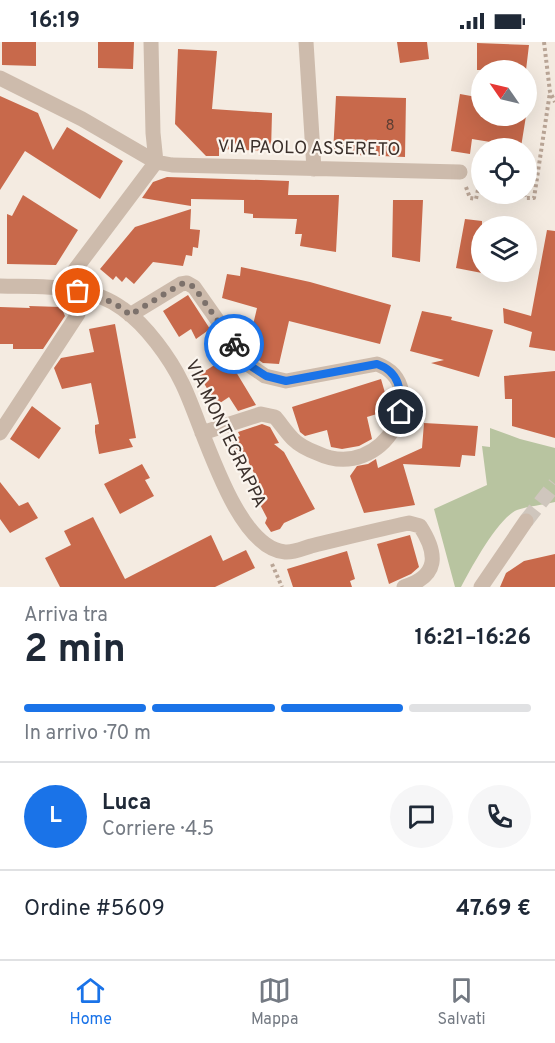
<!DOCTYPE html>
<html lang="it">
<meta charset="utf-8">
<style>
body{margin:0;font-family:Overpass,sans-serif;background:#f6f6f7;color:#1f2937;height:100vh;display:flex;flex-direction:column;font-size:22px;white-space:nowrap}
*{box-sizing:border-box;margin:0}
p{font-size:20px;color:#747a83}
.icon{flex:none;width:33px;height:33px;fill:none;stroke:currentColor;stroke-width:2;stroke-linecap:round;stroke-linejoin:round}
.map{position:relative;height:545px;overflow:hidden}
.sheet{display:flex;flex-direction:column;background:#fff;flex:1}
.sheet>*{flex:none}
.needle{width:39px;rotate:304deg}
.controls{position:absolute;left:471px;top:18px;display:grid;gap:12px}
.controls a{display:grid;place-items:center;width:66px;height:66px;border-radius:50%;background:#fff;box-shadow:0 6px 24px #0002;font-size:30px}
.pin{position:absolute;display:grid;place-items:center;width:51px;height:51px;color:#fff;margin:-26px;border:3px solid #fff;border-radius:50%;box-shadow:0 2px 6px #0007}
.courier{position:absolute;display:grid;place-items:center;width:60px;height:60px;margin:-30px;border:4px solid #1a73e8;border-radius:50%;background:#fff;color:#222;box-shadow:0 2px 8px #0007}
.head em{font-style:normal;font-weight:700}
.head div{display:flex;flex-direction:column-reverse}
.head{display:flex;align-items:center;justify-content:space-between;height:102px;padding:0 24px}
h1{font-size:39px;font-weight:700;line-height:45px}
.bar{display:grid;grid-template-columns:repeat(4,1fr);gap:9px 6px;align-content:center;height:72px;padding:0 24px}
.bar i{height:8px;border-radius:4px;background:#e0e1e3}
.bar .selected{background:#1a73e8}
.bar p{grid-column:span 4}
.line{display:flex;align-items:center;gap:15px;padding:0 24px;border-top:2px solid #e0e1e3}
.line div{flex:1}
.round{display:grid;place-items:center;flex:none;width:63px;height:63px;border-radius:32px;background:#f6f6f7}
.status{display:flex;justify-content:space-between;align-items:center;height:42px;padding:0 30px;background:#fff;direction:ltr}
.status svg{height:16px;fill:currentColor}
.dock{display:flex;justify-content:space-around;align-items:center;height:84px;border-top:2px solid #e0e1e3;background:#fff;font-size:16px;color:#747a83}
.dock a{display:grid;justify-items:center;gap:3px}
.dock .selected{color:#1a73e8}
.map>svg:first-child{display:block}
.green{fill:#b8c4a0}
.building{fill:#c8694b}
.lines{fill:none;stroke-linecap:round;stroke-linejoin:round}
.minor-tunnel{stroke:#cfc6bd;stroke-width:15;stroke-dasharray:15 8;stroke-linecap:butt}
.path{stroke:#b9a596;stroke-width:4;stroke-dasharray:3 3;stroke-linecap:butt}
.minor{stroke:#cdbbac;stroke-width:15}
.done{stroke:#7c716b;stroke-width:6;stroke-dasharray:0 10.8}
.route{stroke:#1a73e8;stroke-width:8}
.labels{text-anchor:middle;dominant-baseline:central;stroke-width:4.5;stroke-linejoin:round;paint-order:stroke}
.number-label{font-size:15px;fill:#5e3e33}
.street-label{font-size:18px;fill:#3b302b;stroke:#fbf5ee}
</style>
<div class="status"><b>16:19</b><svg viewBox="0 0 49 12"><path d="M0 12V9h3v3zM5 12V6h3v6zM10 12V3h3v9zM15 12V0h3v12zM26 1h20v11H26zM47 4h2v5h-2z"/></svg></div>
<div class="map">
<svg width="555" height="545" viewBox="0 0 555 545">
<rect width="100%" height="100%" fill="#f4ebe1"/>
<!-- green -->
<path class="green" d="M 490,386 L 520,397 L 555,406 L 555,460 C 543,463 528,464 517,468 C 498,476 471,526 461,545 L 455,545 L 434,467 L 487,443 L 482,404 L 490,405 Z"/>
<!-- building -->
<path class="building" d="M 2,0 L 36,0 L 36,24 L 2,23 Z
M 98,0 L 134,0 L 133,27 L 98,26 Z
M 397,0 L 427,0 L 429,17 L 400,21 Z
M 477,1 L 529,3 L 526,28 L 477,28 Z
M 178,7 L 217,9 L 212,67 L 272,71 L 271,109 L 219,107 L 219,114 L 206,114 L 175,82 Z
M 460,52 L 482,56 L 482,74 L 526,74 L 521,105 L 472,97 L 470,112 L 451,109 Z
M 0,54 L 38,71 L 53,108 L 67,85 L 123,119 L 100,157 L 25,109 L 0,148 Z
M 336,54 L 406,56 L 405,115 L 333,112 Z
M 167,135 L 289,139 L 288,153 L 339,153 L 336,210 L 300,204 L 302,192 L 295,192 L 297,177 L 253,176 L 253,172 L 244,171 L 244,158 L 191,157 L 191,164 L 142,156 L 153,140 Z
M 23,153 L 78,188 L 56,223 L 7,222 L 7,172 L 12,174 Z
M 393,158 L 423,158 L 420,220 L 392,215 Z
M 191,167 L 190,187 L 200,188 L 198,206 L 193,205 L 192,214 L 186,213 L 183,224 L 153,220 L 134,242 L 126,235 L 122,240 L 116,234 L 113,238 L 100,227 L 135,185 Z
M 465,177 L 482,179 L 482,231 L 456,226 Z
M 547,188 L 555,189 L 555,309 L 529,305 L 532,290 L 504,281 L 503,266 L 531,274 Z
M 241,225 L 310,240 L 391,263 L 380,302 L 289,279 L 279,322 L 263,321 L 256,316 L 248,304 L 257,266 L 222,256 L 227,232 L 240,234 Z
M 188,253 L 210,287 L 196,297 L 191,287 L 179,295 L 163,269 Z
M 29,264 L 61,265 L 65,274 L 43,307 L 13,307 L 13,302 L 0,302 L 0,265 L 30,266 Z
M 422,269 L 452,275 L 451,278 L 493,288 L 479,335 L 431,321 L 444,318 L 410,309 Z
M 115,282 L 136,396 L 129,397 L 133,405 L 99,412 L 95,390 L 95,383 L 99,382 L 91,341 L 62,347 L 54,326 L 61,316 L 94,310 L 89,287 Z
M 230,320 L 256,363 L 238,369 L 229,355 L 217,363 L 199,333 L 216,322 L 219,327 Z
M 555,329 L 555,396 L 512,384 L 512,357 L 505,357 L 504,334 Z
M 381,337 L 390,368 L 367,375 L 372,397 L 359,404 L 342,407 L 331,405 L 327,388 L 305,394 L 300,390 L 292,365 Z
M 32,364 L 61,386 L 39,417 L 10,397 Z
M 424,381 L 478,384 L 475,414 L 462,413 L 460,425 L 403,422 L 415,463 L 364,471 L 350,434 L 357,424 L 368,422 L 376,417 L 378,426 L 422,406 Z
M 262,382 L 270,385 L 279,401 L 274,402 L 284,410 L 315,467 L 284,481 L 280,487 L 271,490 L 265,481 L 267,476 L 253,449 L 252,443 L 255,433 L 245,413 L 237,418 L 227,400 L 240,394 L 238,390 Z
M 142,422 L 150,436 L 145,438 L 154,454 L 120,472 L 104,442 Z
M 0,440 L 19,464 L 28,460 L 38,476 L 10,491 L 0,477 Z
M 93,475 L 125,537 L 211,493 L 223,519 L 246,508 L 255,526 L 215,545 L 60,545 L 45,516 L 71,503 L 64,489 Z
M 410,493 L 419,525 L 411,532 L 389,542 L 377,502 Z
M 347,509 L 355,537 L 350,539 L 352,545 L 293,545 L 287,527 Z
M 555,512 L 555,545 L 500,545 L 506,531 L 524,519 Z"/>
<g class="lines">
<!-- minor-tunnel -->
<path class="minor-tunnel" d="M 526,479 L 555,442"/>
<!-- path -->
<path class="path" d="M 544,0 L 550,50 L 555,60
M 466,145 L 470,156 L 476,157 L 482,129
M 497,152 L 498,157 L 506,157 L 507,152
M 524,152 L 525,156 L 534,156 L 550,50
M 272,522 L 282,545"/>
<!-- minor -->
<path class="minor" d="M 306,0 L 314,127
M 0,36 L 82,77 L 156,120 L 172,123 L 460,130
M 0,244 C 41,245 88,241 123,267 C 146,283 170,316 182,341 C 202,380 234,506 285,510 C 293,511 304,506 311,504 C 344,496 376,488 409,481 L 420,484 C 438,512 439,534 404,545
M 62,245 L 156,120 L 153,91 L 151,0
M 130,273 L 181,242 L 187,241 L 194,245 L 249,323 L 265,334 L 286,339 L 377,322 C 435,343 384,443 317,411 C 309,408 299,403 293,397 C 286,390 281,382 275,375 L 261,372 L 202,391
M 0,391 L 78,272
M 481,545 L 526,479"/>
</g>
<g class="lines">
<!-- done -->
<path class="done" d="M 78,249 C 97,253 116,260 130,273 L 181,242 L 187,241 L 194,245 L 234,302"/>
<!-- route -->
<path class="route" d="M 234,302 L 249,323 L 266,334 L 286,339 L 377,322 C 400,330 401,348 401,370"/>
</g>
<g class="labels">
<!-- number labels -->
<g class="number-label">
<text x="390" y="84">8</text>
</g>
<!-- street labels -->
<g class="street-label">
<text transform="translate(309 107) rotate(1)">VIA PAOLO ASSERETO</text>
<text transform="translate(225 392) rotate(64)">VIA MONTEGRAPPA</text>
</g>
</g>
</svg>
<div class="controls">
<a><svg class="needle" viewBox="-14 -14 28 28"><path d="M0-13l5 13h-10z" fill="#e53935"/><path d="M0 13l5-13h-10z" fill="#747a83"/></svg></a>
<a><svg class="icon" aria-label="locate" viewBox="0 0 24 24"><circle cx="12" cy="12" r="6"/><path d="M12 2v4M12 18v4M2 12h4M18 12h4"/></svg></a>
<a><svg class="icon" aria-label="layers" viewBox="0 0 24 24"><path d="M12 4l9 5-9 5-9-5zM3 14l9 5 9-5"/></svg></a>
</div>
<div class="pin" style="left:78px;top:249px;background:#ea580c"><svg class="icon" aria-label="bag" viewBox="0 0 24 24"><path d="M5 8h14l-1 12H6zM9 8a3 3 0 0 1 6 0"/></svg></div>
<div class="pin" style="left:401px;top:370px;background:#1f2937"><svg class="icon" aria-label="home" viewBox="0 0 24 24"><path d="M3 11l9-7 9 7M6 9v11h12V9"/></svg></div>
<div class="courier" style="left:234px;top:302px"><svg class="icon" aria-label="bike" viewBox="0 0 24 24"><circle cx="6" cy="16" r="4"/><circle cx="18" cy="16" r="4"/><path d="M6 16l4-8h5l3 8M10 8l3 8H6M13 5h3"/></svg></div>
</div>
<section class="sheet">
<div class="head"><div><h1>2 min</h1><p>Arriva tra</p></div><em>16:21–16:26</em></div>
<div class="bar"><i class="selected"></i><i class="selected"></i><i class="selected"></i><i></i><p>In arrivo · 70 m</p></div>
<div class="line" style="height:108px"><b class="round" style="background:#1a73e8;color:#fff">L</b><div><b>Luca</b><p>Corriere · 4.5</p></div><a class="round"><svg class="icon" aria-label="chat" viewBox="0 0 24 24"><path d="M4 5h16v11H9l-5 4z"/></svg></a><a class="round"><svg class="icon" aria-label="phone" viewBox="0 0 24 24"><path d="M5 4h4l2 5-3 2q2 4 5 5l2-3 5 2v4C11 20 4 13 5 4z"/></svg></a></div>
<div class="line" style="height:78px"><div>Ordine #5609</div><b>47.69 €</b></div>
</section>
<nav class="dock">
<a class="selected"><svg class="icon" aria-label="home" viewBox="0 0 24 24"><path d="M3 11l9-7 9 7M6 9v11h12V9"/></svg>Home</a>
<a><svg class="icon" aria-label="map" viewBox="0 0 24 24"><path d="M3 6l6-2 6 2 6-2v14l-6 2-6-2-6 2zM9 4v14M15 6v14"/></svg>Mappa</a>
<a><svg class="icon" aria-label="saved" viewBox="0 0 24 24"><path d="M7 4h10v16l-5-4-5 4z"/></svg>Salvati</a>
</nav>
